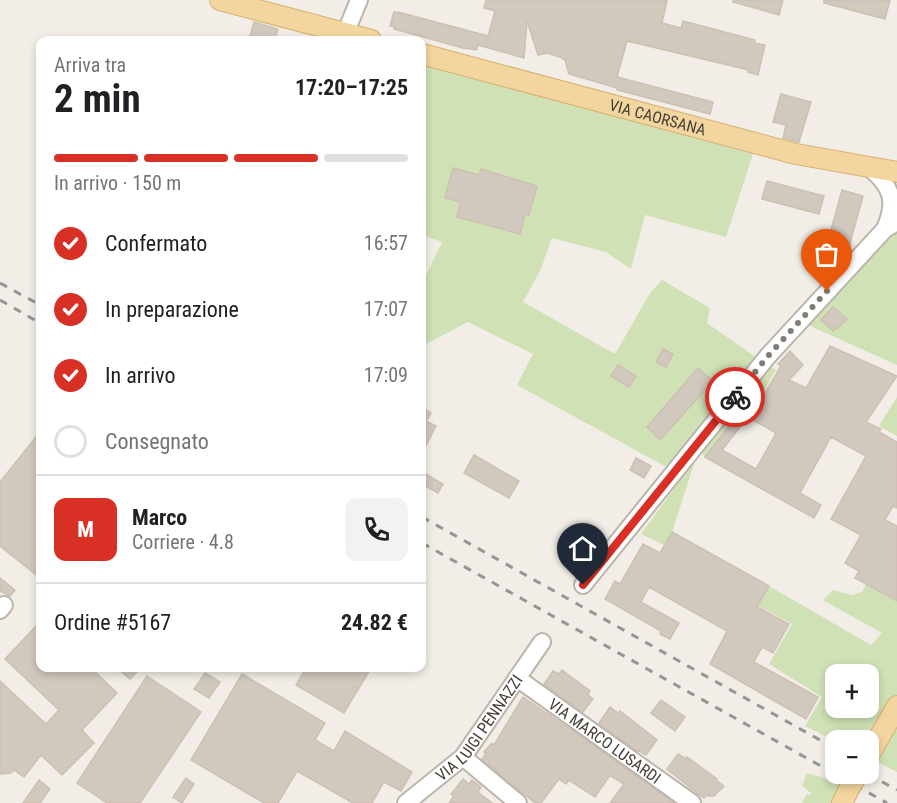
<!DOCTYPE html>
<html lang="it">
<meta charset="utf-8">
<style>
body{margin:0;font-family:"Roboto Condensed",sans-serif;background:#f2f2f2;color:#202124;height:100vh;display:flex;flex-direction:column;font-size:22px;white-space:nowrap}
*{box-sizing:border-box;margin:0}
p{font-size:20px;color:#757577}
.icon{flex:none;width:33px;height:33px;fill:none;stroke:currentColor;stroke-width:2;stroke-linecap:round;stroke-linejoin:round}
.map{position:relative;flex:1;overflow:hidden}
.drawer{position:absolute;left:36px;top:36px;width:390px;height:636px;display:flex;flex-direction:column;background:#fff;border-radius:12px;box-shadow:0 3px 9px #0003}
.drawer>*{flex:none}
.fabs{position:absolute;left:825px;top:664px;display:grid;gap:12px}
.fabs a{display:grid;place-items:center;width:54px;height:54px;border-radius:12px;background:#fff;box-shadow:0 3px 9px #0003;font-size:30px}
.pin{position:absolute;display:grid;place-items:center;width:51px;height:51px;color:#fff;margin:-62px -26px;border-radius:50% 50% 50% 0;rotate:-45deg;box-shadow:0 0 6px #0007}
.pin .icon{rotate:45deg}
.courier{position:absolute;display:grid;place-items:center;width:60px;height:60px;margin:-30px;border:4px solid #d93025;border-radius:50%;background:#fff;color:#222;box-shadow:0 2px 8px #0007}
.overview em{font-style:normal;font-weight:700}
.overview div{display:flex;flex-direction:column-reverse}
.overview{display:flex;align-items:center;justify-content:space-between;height:102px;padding:0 18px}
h1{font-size:39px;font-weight:700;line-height:45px}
.bar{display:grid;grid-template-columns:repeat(4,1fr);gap:9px 6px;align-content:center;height:72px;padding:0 18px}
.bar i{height:8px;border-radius:4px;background:#e0e0e0}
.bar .on{background:#d93025}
.bar p{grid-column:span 4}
.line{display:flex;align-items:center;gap:15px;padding:0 18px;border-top:2px solid #e0e0e0}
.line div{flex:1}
.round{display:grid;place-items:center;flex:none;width:63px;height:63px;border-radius:12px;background:#f2f2f2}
ol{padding:0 18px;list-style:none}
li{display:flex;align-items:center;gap:18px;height:66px}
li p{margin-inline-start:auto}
li .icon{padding:6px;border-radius:50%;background:#d93025;color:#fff;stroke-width:4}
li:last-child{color:#757577}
li i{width:33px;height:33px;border:3px solid #e0e0e0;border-radius:50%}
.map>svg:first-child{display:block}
.green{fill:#d0e1b5;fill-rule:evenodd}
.building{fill:#d2c9be;stroke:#ccc0b2;stroke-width:1.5;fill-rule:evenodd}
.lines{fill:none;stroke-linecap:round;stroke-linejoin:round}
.minor-casing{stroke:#bcb5ab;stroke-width:20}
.major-casing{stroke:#d6b271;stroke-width:22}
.minor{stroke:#fff;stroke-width:16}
.major{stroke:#f3d69f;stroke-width:20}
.rail{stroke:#959595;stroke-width:3;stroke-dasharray:8 8;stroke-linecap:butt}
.major-bridge-casing{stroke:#d6b271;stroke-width:22;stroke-linecap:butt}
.major-bridge{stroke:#f3d69f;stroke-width:20}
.done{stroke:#817c75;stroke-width:6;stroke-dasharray:0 10.8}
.route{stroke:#d93025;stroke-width:8}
.labels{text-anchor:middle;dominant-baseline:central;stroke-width:5;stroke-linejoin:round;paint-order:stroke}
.street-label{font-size:16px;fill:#443e37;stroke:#fff}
</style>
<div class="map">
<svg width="897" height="803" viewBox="0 0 897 803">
<rect width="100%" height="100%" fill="#f2eee7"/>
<!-- green -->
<path class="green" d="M 422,62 L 753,154 L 726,237 L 645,215 L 631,269 L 606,252 L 552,238 L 540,271 L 523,302 L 615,354 L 650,293 L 662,280 L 710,308 L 707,323 L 757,358 L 668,468 L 517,385 L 533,354 L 468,322 L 422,346 L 422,284 L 442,242 L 422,235 Z
M 897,231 L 897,365 L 808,325 L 850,276 Z
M 769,366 L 776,370 L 761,395 L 755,390 L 722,434 L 730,440 L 714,445 L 705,457 L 701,452 Z
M 897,397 L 897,436 L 879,426 Z
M 696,458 L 672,532 L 664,545 L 641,534 Z
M 866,584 L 897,601 L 897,772 L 869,758 L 868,741 L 835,741 L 805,726 L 822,697 L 769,664 L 792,624 L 758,606 L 769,586 L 871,645 L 882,633 L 823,600 L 833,590 L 851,595 L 862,592 ZM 836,675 L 868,675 L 868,708 L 836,708 Z
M 807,773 L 844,784 L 834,803 L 802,803 L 807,794 L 810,795 L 811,793 L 802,786 Z"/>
<!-- building -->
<path class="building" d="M 486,0 L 667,0 L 662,23 L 681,28 L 683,21 L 755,40 L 754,43 L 765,45 L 758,75 L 748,72 L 749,70 L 627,41 L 617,77 L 713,102 L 710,114 L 617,90 L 617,88 L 569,74 L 565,60 L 560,57 L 547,53 L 538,55 L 527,21 L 524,58 L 478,45 L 476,50 L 463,48 L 394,29 L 395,27 L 390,26 L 394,12 L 398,13 L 398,12 L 488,36 L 495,11 L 484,8 Z
M 733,0 L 783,0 L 779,15 L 733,2 Z
M 824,0 L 890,0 L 885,19 L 824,3 Z
M 254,22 L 278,29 L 275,40 L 249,40 Z
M 781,94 L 811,102 L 799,142 L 783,138 L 786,125 L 773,122 Z
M 453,168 L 479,175 L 481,169 L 537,186 L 529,215 L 525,214 L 520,234 L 457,217 L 461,202 L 445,198 Z
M 767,181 L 824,196 L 819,214 L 762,199 Z
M 842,190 L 863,196 L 850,243 L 839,240 L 841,233 L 831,230 Z
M 833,307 L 847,319 L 838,328 L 836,327 L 833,331 L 821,320 Z
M 830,346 L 897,376 L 866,422 L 881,429 L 879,432 L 897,442 L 897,508 L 893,506 L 885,520 L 897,526 L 897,601 L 855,578 L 859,571 L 845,563 L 861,535 L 831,519 L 866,456 L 831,437 L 800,493 L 821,505 L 814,518 L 705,457 L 755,392 L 762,398 L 781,366 L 778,364 L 790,351 L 803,365 L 789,380 L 806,388 ZM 748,417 L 776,433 L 756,469 L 722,450 Z
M 663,349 L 673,354 L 666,367 L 656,362 Z
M 618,365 L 636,376 L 629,387 L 611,376 Z
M 698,368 L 713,381 L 660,440 L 647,427 Z
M 422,407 L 431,413 L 426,421 L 436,426 L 422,453 Z
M 40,432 L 40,578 L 0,546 L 0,482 Z
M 474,455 L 519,481 L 509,498 L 464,473 Z
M 636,458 L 651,466 L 644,478 L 630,470 Z
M 422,472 L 443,484 L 438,493 L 422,484 Z
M 672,532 L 769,586 L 757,607 L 789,624 L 773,653 L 762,647 L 754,662 L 818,697 L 806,719 L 710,664 L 727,631 L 649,587 L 641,602 L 679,623 L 670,639 L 660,634 L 661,631 L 605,599 L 615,581 L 620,584 L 643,544 L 660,553 Z
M 0,578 L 15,590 L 10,596 L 0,591 Z
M 40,622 L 40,668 L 91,668 L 117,693 L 82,730 L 94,743 L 62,775 L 41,755 L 24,777 L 14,770 L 11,773 L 0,774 L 0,681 L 46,724 L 59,710 L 5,659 Z
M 117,668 L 141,668 L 130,679 Z
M 306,668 L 371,668 L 344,713 L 296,685 Z
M 562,670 L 590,691 L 588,695 L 593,699 L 583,712 L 544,684 L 553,671 L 559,674 Z
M 205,673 L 220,682 L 209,698 L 194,689 Z
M 242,674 L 325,723 L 315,740 L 334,751 L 345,731 L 412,772 L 401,791 L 384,782 L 372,803 L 353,803 L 297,771 L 278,803 L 264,803 L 191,760 Z
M 147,676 L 201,712 L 140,803 L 107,803 L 77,783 Z
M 523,697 L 583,738 L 674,803 L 610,803 L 624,784 L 610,775 L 595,797 L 569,780 L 566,784 L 559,779 L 541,803 L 535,803 L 482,759 L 486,754 L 484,752 L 492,743 L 494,745 Z
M 661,700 L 685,717 L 675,731 L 651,713 Z
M 610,707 L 618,713 L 620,711 L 657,740 L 646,755 L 638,750 L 637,751 L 599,723 Z
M 678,754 L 686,759 L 687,757 L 717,779 L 716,780 L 724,786 L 714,796 L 706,796 L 704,798 L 698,794 L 667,769 Z
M 186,778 L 194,784 L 182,803 L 173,797 Z
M 463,779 L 469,784 L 472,780 L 481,787 L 478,792 L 492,803 L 449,803 L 454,796 L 451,794 Z
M 39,780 L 50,789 L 40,803 L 23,803 Z"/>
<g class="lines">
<!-- minor casing -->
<g class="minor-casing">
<g id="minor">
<path d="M 345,34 L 359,0"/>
<path d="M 870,168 C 892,187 897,201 885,229"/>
<path d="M 583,585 L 768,356 L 885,229 L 897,222"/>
<path d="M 0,610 L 4,605"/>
<path id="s1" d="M 517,678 L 692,803"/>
<path d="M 463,757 L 518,803"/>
<path id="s2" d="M 406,803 L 463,757 L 542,642"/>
</g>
</g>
<!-- major casing -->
<g class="major-casing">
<g id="major">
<path d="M 220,0 L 371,40"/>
<path id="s3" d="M 422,54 L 796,154 L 897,172"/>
<path d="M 868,757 L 897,706"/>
<path d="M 842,803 L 850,787"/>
</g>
</g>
<!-- minor -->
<use href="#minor" class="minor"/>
<!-- major -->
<use href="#major" class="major"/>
<!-- rail -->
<path class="rail" d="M 0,283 L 40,305
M 0,300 L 40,323
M 422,517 L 836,749
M 422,543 L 887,803
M 868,774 L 897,790"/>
<!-- major-bridge casing -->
<g class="major-bridge-casing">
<path id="major-bridge" d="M 850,787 L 858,774"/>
</g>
<!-- major-bridge -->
<use href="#major-bridge" class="major-bridge"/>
</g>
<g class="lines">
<!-- done -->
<path class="done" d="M 735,397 L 768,356 L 827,291"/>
<!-- route -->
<path class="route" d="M 583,585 L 735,397"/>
</g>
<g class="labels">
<!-- street labels -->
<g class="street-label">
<text stroke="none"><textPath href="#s3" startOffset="244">VIA CAORSANA</textPath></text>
<text stroke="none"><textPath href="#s2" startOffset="106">VIA LUIGI PENNAZZI</textPath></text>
<text stroke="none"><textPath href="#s1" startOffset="108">VIA MARCO LUSARDI</textPath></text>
</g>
</g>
</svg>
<div class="fabs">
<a>+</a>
<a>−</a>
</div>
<div class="pin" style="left:827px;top:291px;background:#ea580c"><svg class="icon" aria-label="bag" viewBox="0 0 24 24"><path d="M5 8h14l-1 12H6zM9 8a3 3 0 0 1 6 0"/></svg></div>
<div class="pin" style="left:583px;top:585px;background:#1f2937"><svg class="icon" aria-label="home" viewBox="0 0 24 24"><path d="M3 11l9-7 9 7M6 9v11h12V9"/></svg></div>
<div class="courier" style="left:735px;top:397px"><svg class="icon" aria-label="bike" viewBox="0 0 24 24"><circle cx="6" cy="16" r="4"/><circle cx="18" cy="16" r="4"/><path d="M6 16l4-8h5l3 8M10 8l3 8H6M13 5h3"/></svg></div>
<section class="drawer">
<div class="overview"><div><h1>2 min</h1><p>Arriva tra</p></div><em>17:20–17:25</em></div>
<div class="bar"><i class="on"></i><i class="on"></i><i class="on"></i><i></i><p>In arrivo · 150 m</p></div>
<ol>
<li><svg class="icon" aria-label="check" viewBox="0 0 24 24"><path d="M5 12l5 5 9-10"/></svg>Confermato<p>16:57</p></li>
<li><svg class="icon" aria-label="check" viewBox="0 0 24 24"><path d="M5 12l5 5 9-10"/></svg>In preparazione<p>17:07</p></li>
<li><svg class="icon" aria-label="check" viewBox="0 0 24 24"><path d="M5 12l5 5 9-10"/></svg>In arrivo<p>17:09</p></li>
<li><i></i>Consegnato</li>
</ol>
<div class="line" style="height:108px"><b class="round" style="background:#d93025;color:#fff">M</b><div><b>Marco</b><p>Corriere · 4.8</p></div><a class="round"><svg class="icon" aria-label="phone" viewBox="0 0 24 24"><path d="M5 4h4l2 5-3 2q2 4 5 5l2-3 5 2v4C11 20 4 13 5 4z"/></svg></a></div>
<div class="line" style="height:78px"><div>Ordine #5167</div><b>24.82 €</b></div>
</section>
</div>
